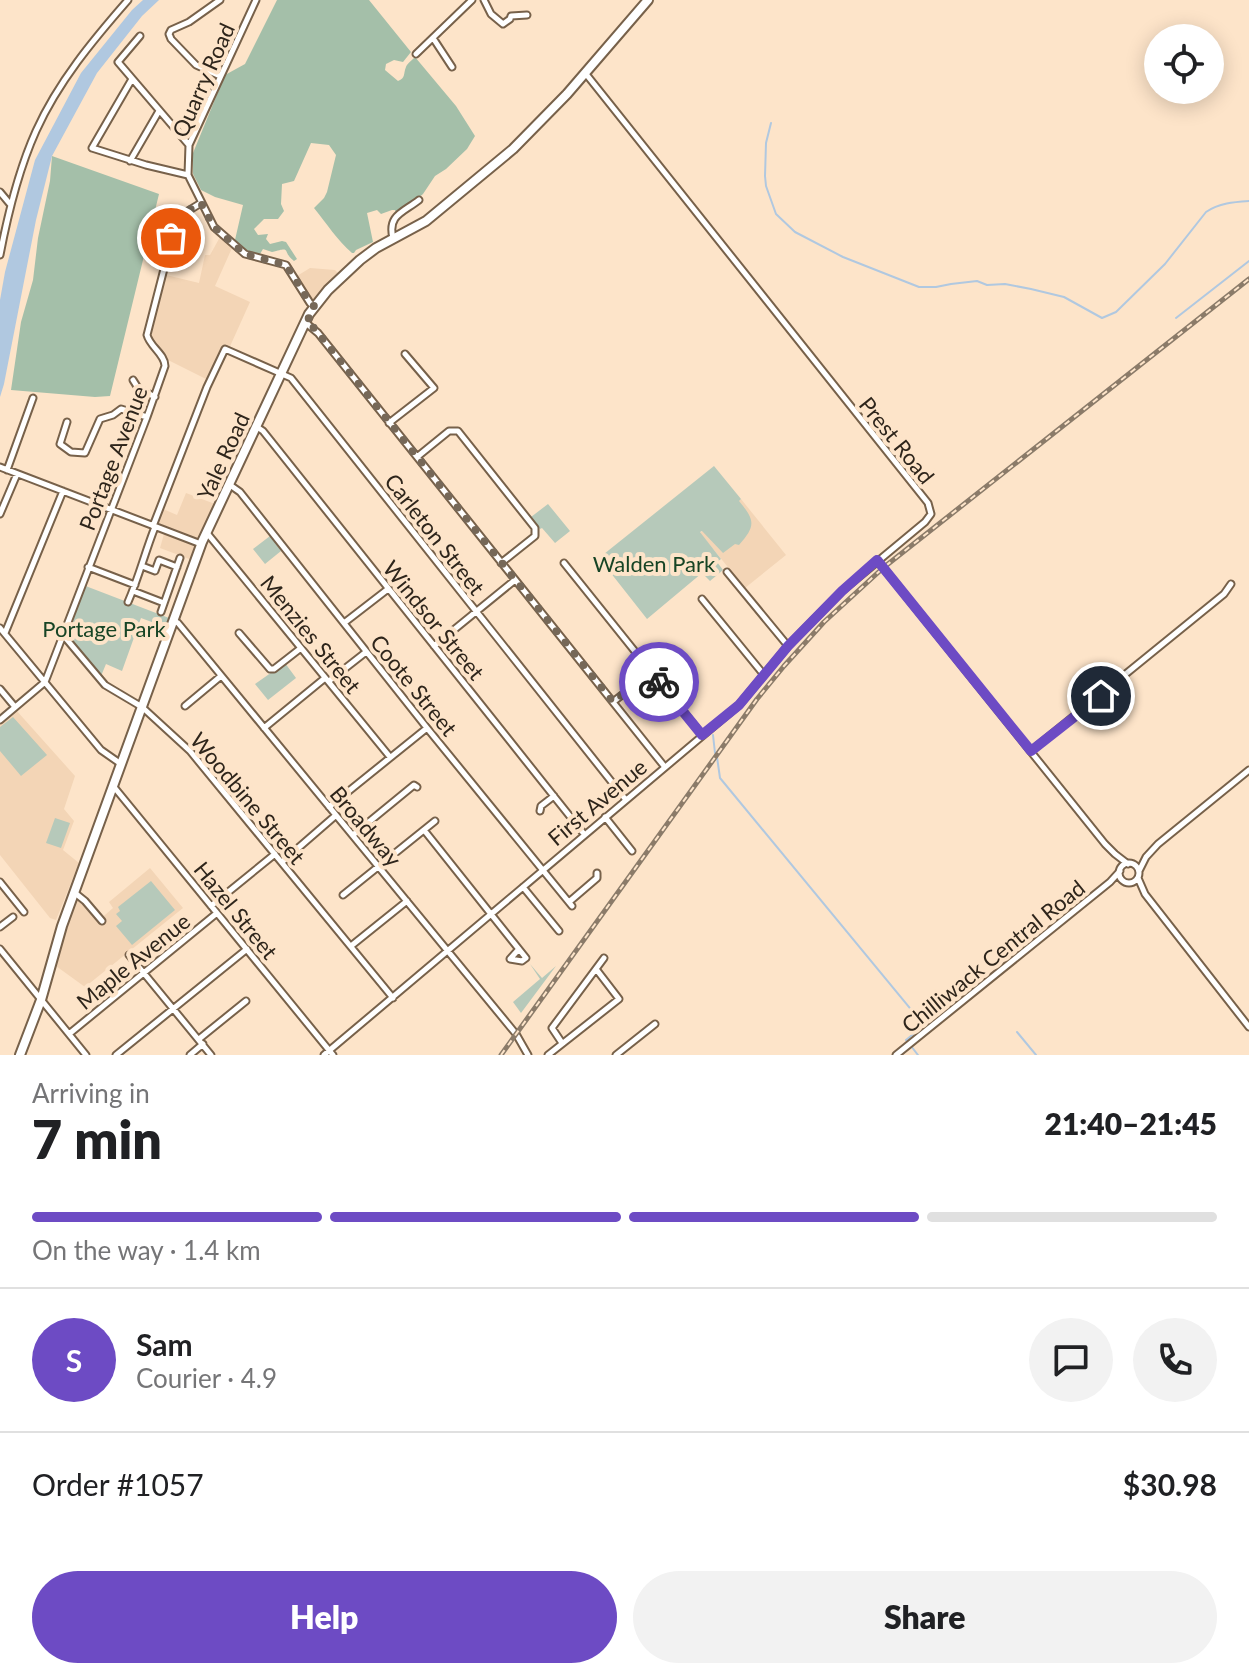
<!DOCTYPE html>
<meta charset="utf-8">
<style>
body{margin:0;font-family:Lato,sans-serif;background:#f2f2f2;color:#202124;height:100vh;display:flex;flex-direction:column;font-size:30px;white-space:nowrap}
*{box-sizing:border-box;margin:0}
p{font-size:26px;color:#757577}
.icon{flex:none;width:44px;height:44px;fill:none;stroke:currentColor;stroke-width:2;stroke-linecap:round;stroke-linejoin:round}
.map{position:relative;height:1055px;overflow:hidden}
.sheet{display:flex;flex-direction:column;background:#fff;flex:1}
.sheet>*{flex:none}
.controls{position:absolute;left:1144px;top:24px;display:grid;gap:16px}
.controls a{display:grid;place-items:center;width:80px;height:80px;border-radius:50%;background:#fff;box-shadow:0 4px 20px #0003;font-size:40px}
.pin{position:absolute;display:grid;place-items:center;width:68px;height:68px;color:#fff;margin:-34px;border:4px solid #fff;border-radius:50%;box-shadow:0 2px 8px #0007}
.courier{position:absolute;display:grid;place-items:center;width:80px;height:80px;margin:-40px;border:6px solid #6d4bc4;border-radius:50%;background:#fff;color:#222;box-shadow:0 2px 10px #0007}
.summary em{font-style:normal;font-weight:800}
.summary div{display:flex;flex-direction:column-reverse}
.summary{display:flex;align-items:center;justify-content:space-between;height:136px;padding:0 32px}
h1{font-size:52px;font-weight:800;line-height:60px}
.bar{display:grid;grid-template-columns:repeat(4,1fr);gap:12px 8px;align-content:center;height:96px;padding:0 32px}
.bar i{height:10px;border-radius:6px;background:#e0e0e0}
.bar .current{background:#6d4bc4}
.bar p{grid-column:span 4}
.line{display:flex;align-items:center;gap:20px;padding:0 32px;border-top:2px solid #e0e0e0}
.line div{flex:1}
.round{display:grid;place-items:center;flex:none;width:84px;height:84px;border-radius:42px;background:#f2f2f2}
.button{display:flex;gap:16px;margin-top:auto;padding:16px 32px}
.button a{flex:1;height:92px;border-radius:48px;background:#6d4bc4;color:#fff;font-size:32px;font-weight:800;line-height:92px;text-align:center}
.button a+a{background:#f2f2f2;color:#202124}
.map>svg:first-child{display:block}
.built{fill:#f3d5b6}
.green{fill:#b6c9ba}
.forest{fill:#a4bfa9}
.water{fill:#b0c8e0}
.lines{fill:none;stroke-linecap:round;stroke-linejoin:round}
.stream{stroke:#b0c8e0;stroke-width:2}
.minor-casing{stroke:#77614a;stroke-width:9}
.major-casing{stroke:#77614a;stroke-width:12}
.minor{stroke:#fff;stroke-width:5}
.major{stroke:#fff;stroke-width:8}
.rail-casing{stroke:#8b7b69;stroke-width:5}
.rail{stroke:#fde4c9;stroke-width:2;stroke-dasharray:6;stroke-linecap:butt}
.done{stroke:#766858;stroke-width:8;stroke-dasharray:0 14.4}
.route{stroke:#6d4bc4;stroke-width:10}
.labels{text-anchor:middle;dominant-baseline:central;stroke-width:8;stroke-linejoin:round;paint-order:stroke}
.street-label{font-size:22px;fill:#2e251b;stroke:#fde4c9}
.park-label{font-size:22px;fill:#174425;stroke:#fde4c9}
</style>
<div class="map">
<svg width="1249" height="1055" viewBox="0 0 1249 1055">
<rect width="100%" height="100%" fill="#fde4c9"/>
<!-- built -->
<path class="built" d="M 220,237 L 232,248 L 215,286 L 250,302 L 213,384 L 210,381 L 168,360 L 151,337 L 166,275 L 199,283 L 205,255 L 210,255 Z
M 310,268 L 335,270 L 340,275 L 316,301 L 311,299 L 297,276 Z
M 186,493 L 215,504 L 200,538 L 195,538 L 158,523 L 163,509 L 177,515 Z
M 741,499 L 786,555 L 745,588 L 700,533 Z
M 164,534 L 196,546 L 192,560 L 160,548 Z
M 16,710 L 75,776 L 64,809 L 74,821 L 63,850 L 79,863 L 56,920 L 50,918 L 0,855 L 0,723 Z
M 150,868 L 183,908 L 85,987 L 56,966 L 63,929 L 75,896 L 98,921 L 113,908 L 109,902 Z"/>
<!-- green -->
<path class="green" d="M 714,466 L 741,499 L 739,501 C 755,520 756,526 739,545 L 735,544 L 723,553 L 702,531 L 700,532 L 721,559 L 717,562 L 723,570 L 710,581 L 702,573 L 647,619 L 599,558 Z
M 548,504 L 570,531 L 555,543 L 542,528 L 540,529 L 531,517 Z
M 270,536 L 281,551 L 265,564 L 253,549 Z
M 83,585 L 169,618 L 165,627 L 141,618 L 122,671 L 106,664 L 101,676 L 66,633 Z
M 285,663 L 296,678 L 268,700 L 255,684 Z
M 13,717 L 47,755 L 21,776 L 0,751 L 0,727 Z
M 55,818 L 70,823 L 61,848 L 46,843 Z
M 151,881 L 175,910 L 132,945 L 116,926 L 122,921 L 116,914 L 120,911 L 118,907 Z
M 530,964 L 542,978 L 556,966 L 521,1013 L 513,1002 L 540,979 Z"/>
<!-- forest -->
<path class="forest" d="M 277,0 L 369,0 L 411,52 L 403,62 L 394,60 L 386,64 L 385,70 L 398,81 C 406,78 403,74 406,67 C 407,64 412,60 415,57 L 456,106 L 475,136 L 467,149 L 446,169 L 435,176 L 423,194 L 410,205 L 396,213 L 395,210 L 392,210 L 381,214 L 377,210 L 367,213 L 373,242 L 356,250 L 354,253 L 352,253 C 337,240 327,224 314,208 L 324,198 L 327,192 L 336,155 L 329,145 L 311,143 L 294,181 L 282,184 L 281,204 L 284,211 L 278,219 L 264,219 L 254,229 L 258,235 L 268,234 L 266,239 L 270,244 L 282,241 L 286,242 L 297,259 L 294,261 C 281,251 293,246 272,252 L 263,249 L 260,254 L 248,251 L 235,240 L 243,205 L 215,197 L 201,190 L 193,174 L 193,153 L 225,75 L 245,64 Z
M 52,156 L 159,194 L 110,396 L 95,397 L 11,390 L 21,322 L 33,280 L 38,238 L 50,181 Z"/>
<!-- water -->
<path class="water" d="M 143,0 L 159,0 L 142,16 L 97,73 L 52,156 L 36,220 L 4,384 L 0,397 L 0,300 L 5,272 L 35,160 L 81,73 L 132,10 Z"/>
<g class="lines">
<!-- stream -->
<path class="stream" d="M 771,123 L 766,143 L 765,176 L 766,186 L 776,214 L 795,232 L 843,257 L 919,287 L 936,287 L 951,284 L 977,281 L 987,285 L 1005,284 L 1031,289 L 1064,297 L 1102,318 L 1116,312 L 1165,264 L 1206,212 C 1219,203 1234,202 1249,201
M 1176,318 L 1249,261
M 713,735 L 715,753
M 717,757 L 720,778 L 923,1024 L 922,1027 L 906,1040 L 908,1042
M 1017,1032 L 1036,1055
M 911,1046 L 918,1055"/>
<!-- minor casing -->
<g class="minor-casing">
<path id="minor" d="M 220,0 L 189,22 L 171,30 L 169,34 L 171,39 L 196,65 L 220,76
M 256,0 L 189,145 L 188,175 L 214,227 L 245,254 L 286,265 L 310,303 L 315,307
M 484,0 L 491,14 L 503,24 L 510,19 L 511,16 L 527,15
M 140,36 L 118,62 L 189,145
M 433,38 L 452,67
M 416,54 L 472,0
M 132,79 L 92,148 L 146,165 L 188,175
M 130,161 L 159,111
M 0,192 L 10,204
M 171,238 L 180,239
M 393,238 C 387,215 404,212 419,200
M 0,255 C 8,213 18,171 36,131 C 58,82 93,40 128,0
M 306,323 L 318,333 L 664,766
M 133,380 L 138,388 L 155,397
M 67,422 L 60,444 L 71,452 L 85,453 L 100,419 L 113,415 L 121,409 L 147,417
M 389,423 L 434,388 L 405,354
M 257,427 L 263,431 L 584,834
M 417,457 L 449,431 L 458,431 L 535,528 L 535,536 L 501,563
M 0,467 L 201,544
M 7,470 L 33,398
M 230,485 L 240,492 L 427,728 L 572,906
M 0,514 L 17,474
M 153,526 L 207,387 L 225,349 L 291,378 L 626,800
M 207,533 L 390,757
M 877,560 L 1105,844 L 1115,854 L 1128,864
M 564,563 L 702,735
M 142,566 L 155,571 L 159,560 L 177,567
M 88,567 L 135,585
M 727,572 L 788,646
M 133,591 L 164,603
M 702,599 L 764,675
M 128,602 C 139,577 145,552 155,527
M 161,612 L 180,558
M 174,621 L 178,623 L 516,1034 L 528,1055
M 344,623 L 388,589
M 0,628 L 101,750 L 121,764
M 5,633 L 63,491
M 239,633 L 270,669 L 274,669 L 301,648
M 63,635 L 105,685 L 142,707 L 190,751 L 393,998
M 434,646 L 515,580
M 329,681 L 366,652
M 0,689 L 15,707
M 613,702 L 651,672
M 185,706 L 221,676
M 0,720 L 45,682 L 147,417 L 165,366 C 165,354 150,347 147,335 L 165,265 L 176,254 L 181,238 L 183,214 L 201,203
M 264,728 L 325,678
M 1031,751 L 1224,594 L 1231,584
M 114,787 L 333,1055
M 329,807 L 427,728
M 540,811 L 541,806 L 554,796
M 605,817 L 632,851
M 424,830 L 526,958 L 522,961 L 510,959 L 519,949
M 353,835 L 414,785 L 417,787
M 282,862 L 335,816
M1119 873a10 10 0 1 1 20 0a10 10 0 1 1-20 0Z
M 1139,871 L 1146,857 L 1158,844 L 1249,770
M 1138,878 L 1145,894 L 1249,1027
M 0,882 L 24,912
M 523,887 L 559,931
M 75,893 L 85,901 L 102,921
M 343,895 L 435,821
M 569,902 L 597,878 L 597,873
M 211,906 L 275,854
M 0,927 L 13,917
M 351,946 L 407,901
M 0,949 L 86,1055
M 129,955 L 211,1055
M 69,1034 L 217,913
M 199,1039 L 246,1001
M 562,1043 L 552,1028 L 604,958
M 116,1055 L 247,949
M 190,1055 L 203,1044
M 324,1055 L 739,705 L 788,646 L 842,591 L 925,522 L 931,514 L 928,503 L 586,74
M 548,1055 L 619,999 L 596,969
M 616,1055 L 655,1024
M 896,1055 L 1110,882 L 1120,871"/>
</g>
<!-- major casing -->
<g class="major-casing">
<path id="major" d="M 20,1055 L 41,1000 L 62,926 L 202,542 L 309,314 L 328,290 L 360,260 L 376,248 L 426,221 L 513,149 L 567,94 L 648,0"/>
</g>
<!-- minor -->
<use href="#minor" class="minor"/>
<!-- major -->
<use href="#major" class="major"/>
<!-- rail casing -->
<g class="rail-casing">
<path id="rail" d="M 501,1055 L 757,699 L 784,666 L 824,622 L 883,568 L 1249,279"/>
</g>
<!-- rail -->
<use href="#rail" class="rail"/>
</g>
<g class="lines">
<!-- done -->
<path class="done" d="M 171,238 L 180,239 L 183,214 L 201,203 L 214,227 L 245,254 L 286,265 L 310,303 L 315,307 L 306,323 L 314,328 L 326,343 L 613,702 L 651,672 L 659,682"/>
<!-- route -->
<path class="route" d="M 659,682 L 702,735 L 739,705 L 788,646 L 842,591 L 877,560 L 1031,751 L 1101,696"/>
</g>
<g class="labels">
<!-- street labels -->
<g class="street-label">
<text transform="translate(203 80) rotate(-66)">Quarry Road</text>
<text transform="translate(897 440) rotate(51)">Prest Road</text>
<text transform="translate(223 456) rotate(-65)">Yale Road</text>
<text transform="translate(113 458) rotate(-69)">Portage Avenue</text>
<text transform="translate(435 534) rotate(52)">Carleton Street</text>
<text transform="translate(434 620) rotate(51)">Windsor Street</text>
<text transform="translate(311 634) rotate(51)">Menzies Street</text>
<text transform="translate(414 685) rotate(51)">Coote Street</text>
<text transform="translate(248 798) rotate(50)">Woodbine Street</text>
<text transform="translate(597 802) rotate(-40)">First Avenue</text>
<text transform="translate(366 826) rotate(50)">Broadway</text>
<text transform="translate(236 910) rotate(51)">Hazel Street</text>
<text transform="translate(993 956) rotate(-39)">Chilliwack Central Road</text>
<text transform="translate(133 961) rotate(-39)">Maple Avenue</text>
</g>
<!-- park labels -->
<g class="park-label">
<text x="654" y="563">Walden Park</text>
<text x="104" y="628">Portage Park</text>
</g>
</g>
</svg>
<div class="controls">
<a><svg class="icon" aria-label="locate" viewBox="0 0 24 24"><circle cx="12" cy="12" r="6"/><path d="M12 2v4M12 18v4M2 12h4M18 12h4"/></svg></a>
</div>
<div class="pin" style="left:171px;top:238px;background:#ea580c"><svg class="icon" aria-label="bag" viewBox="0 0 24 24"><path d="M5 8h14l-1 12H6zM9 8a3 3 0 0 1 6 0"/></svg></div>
<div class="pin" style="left:1101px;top:696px;background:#1f2937"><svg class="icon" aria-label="home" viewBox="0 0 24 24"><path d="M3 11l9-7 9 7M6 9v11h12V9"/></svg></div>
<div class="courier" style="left:659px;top:682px"><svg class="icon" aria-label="bike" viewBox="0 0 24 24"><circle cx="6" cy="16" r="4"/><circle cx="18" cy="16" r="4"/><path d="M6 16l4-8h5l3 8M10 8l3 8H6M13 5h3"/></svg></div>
</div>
<section class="sheet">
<div class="summary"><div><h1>7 min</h1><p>Arriving in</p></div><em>21:40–21:45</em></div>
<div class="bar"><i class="current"></i><i class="current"></i><i class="current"></i><i></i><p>On the way · 1.4 km</p></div>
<div class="line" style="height:144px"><b class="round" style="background:#6d4bc4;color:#fff">S</b><div><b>Sam</b><p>Courier · 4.9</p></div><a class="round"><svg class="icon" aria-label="chat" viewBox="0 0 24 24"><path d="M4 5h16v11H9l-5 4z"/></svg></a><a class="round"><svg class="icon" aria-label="phone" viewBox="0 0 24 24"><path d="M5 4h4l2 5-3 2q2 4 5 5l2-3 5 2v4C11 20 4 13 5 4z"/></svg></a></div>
<div class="line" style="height:104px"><div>Order #1057</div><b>$30.98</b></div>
<div class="button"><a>Help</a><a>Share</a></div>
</section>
